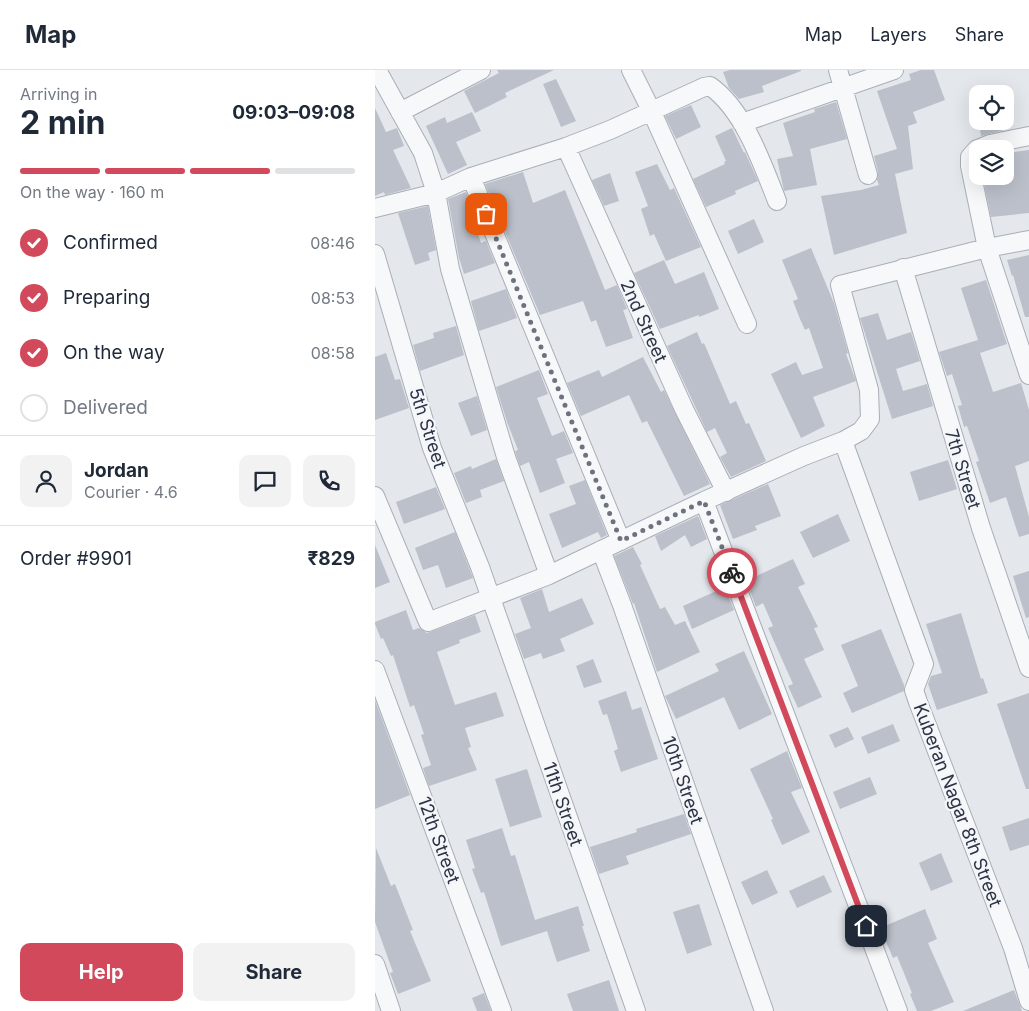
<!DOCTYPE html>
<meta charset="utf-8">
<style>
body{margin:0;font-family:Inter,sans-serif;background:#f2f2f3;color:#1f2937;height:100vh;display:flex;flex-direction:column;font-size:19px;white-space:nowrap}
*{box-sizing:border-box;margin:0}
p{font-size:16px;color:#747a83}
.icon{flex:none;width:28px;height:28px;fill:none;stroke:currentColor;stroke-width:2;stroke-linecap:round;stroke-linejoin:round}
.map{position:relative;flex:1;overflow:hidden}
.panel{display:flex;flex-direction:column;background:#fff;width:375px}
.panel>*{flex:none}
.buttons{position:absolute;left:594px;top:15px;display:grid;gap:10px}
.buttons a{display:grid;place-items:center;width:45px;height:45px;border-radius:10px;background:#fff;box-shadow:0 5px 20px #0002;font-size:25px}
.pin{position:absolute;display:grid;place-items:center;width:42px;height:42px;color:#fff;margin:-21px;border-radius:10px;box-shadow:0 2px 8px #0006}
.courier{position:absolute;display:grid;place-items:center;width:50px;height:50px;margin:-25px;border:4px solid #d1495b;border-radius:50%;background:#fff;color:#222;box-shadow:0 1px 6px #0007}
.head em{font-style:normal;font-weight:700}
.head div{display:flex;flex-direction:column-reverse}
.head{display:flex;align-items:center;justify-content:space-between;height:85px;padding:0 20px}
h1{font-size:32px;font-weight:700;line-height:38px}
.bar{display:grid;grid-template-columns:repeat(4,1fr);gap:8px 5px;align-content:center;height:60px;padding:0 20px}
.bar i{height:6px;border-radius:4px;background:#e0e1e3}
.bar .on{background:#d1495b}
.bar p{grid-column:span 4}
.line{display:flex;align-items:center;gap:12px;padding:0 20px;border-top:1px solid #e0e1e3}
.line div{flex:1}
.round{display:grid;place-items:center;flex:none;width:52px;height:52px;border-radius:10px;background:#f2f2f3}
ol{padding:0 20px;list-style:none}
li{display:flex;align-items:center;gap:15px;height:55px}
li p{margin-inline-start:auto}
li .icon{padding:5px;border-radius:50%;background:#d1495b;color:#fff;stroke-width:4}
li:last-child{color:#747a83}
li i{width:28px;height:28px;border:2px solid #e0e1e3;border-radius:50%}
.cta{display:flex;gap:10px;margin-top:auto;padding:10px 20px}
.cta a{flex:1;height:58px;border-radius:10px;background:#d1495b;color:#fff;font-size:20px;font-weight:700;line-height:58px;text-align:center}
.cta a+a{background:#f2f2f3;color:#1f2937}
header{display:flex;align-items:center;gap:30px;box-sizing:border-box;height:70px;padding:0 25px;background:#fff;border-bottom:1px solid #e0e1e3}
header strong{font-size:24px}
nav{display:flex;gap:28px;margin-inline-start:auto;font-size:18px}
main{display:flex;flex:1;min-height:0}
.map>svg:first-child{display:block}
.building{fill:#bbc0ca}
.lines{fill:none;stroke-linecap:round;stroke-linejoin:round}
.street-casing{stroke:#a9aeb7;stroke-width:20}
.street{stroke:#f7f8fa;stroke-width:18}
.done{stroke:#6c737f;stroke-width:5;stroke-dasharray:0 9}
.route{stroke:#d1495b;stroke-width:6}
.labels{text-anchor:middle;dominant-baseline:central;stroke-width:4.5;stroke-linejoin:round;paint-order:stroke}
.street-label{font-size:18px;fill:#2b3445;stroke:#f4f6f9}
</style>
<header>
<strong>Map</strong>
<nav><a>Map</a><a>Layers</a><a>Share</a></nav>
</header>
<main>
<section class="panel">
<div class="head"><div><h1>2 min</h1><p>Arriving in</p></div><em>09:03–09:08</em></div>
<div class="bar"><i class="on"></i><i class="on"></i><i class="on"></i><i></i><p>On the way · 160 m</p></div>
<ol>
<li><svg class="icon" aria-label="check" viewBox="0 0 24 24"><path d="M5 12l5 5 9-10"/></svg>Confirmed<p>08:46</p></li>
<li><svg class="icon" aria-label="check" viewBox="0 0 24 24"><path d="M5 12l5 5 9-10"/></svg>Preparing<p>08:53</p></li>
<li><svg class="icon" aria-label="check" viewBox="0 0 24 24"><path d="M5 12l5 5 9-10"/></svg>On the way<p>08:58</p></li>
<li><i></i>Delivered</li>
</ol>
<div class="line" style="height:90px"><a class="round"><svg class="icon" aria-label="person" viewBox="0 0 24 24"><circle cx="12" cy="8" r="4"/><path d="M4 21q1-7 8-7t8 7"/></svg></a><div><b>Jordan</b><p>Courier · 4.6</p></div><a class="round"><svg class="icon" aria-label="chat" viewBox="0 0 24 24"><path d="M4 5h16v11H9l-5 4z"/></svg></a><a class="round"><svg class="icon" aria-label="phone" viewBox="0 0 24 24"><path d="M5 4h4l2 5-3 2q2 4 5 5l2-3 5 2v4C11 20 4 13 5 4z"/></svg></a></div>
<div class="line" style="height:65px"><div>Order #9901</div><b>₹829</b></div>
<div class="cta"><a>Help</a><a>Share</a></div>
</section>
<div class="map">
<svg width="654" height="941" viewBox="0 0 654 941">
<rect width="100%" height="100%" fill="#e4e7ec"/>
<!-- building -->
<path class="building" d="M 122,0 L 179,0 L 130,23 L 132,27 L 100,43 L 89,21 L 124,3 Z
M 355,0 L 426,0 L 426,1 L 387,16 L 389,22 L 364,29 L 354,18 L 348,2 Z
M 546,0 L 559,0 L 570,30 L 538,42 L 542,53 L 533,56 L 538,99 L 520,104 L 532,163 L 459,185 L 446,126 L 486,120 L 504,115 L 502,110 L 503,102 L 499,86 L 522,79 L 502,21 L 536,10 L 534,4 Z
M 181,9 L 201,51 L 186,57 L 168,14 Z
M 461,32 L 472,69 L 435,79 L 442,115 L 409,121 L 402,89 L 418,86 L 408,53 L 440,42 L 439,39 Z
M 316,35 L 326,57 L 301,69 L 290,46 Z
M 0,38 L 11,62 L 22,58 L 29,76 L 18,80 L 36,118 L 10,125 L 9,122 L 0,126 Z
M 97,42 L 106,61 L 81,72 L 92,95 L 73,104 L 51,56 L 70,47 L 72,53 Z
M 604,51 L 628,51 L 629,60 L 606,66 Z
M 357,58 L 369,83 L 370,82 L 383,111 L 360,121 L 361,124 L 331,137 L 318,109 L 350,94 L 349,92 L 351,91 L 340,66 Z
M 654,80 L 654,143 L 616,147 L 609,113 L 630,110 L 630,83 Z
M 282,94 L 295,120 L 299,118 L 326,177 L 291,191 L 279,164 L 275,166 L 266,139 L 273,136 L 260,102 Z
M 148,102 L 158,133 L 190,120 L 230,220 L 242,215 L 252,239 L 248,240 L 258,268 L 231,277 L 221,250 L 216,252 L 208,231 L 165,245 L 131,164 L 121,134 L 119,135 L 110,114 Z
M 235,103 L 244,131 L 229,136 L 217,110 Z
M 91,122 L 99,142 L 96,142 L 106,173 L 111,171 L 120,193 L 89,204 L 84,188 L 73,129 Z
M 53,136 L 61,180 L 53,183 L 55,190 L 40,195 L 23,143 Z
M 379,149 L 389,172 L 363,184 L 353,161 Z
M 436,178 L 459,233 L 473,283 L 471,284 L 481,311 L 438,327 L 450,356 L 426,368 L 396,304 L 421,292 L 427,305 L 448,298 L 434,258 L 430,260 L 425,249 L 418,231 L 423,229 L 407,190 Z
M 654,185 L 654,247 L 650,247 L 638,205 L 637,206 L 632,190 Z
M 289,190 L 300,214 L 329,202 L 344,239 L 324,247 L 324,245 L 285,259 L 259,203 Z
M 611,210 L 632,274 L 605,283 L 618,322 L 646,313 L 654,340 L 654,391 L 640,396 L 654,447 L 654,464 L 644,467 L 631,427 L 615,433 L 601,392 L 604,391 L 592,356 L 589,357 L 583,336 L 587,335 L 577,304 L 572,306 L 564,282 L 603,270 L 586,218 Z
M 131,219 L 142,248 L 104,261 L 96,231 Z
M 503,243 L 512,270 L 536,262 L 545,291 L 521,299 L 528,321 L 552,314 L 558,336 L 517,349 L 485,248 Z
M 81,256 L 89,285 L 45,301 L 38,275 L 59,268 L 58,263 Z
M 322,262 L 327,274 L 329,273 L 355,334 L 361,331 L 371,354 L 374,353 L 391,391 L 356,407 L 345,387 L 352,383 L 340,358 L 332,362 L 292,276 Z
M 11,283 L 20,310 L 25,309 L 34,338 L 0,350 L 0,287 Z
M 268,287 L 286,322 L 289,320 L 335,414 L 309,426 L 272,351 L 267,353 L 254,325 L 206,346 L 192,313 L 224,300 L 227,307 Z
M 164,300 L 173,324 L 162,328 L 177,366 L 189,361 L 198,383 L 181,389 L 190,413 L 165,423 L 154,392 L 145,396 L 140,381 L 143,380 L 132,352 L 121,317 Z
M 102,326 L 112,360 L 96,366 L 83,333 Z
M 121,389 L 129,411 L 105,420 L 107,427 L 91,433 L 79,403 L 96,396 L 97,399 Z
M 573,390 L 582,419 L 544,431 L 535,402 Z
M 210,410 L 232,465 L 226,468 L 223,462 L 187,478 L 174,444 L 201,434 L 194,416 Z
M 393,414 L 406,446 L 380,456 L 382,460 L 358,469 L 345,435 Z
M 61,417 L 70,439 L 29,454 L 21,432 Z
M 463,444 L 475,471 L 438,488 L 425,462 Z
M 323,446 L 332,469 L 316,477 L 310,465 L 286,481 L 280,466 Z
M 80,462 L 98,508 L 71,518 L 63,495 L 48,500 L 40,478 Z
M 0,475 L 15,512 L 0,518 Z
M 258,477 L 267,494 L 265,495 L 285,539 L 290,537 L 300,555 L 310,551 L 325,582 L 282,602 L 259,533 L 258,534 L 239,486 Z
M 418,489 L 430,514 L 423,517 L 443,557 L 439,558 L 449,580 L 429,589 L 447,627 L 423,638 L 413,616 L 418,614 L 393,558 L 398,556 L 388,533 L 381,537 L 371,511 Z
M 654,501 L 654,547 L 651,548 L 638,506 Z
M 348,518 L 349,521 L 351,520 L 359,540 L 317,559 L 308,536 Z
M 167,519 L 174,542 L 207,528 L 219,554 L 185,569 L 190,581 L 168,589 L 166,583 L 149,589 L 140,564 L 156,558 L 145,528 Z
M 31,540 L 38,560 L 44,558 L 52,563 L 100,545 L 106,562 L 84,570 L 85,573 L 62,582 L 80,635 L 121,622 L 129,646 L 90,658 L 96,677 L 93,678 L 102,700 L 54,716 L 48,698 L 56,695 L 46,665 L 49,664 L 39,635 L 35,637 L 18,585 L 16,586 L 8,568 L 6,569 L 0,554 L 0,552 Z
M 586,543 L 606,609 L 608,608 L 613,623 L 562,640 L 553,614 L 556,606 L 567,603 L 551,554 Z
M 506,559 L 529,615 L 529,621 L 477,643 L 468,623 L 483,616 L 466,575 Z
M 369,581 L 397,644 L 364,660 L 349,627 L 301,649 L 290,626 L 344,601 L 340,594 Z
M 218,589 L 227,612 L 209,618 L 201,596 Z
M 251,621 L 257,640 L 266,637 L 283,689 L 246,702 L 239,681 L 243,679 L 232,644 L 228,645 L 223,631 Z
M 654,623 L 654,719 L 651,719 L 622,634 Z
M 0,630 L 35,725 L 0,739 Z
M 518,654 L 525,671 L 493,684 L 486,667 Z
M 473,657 L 479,669 L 460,678 L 454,665 Z
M 412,681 L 427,718 L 416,722 L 435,762 L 407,775 L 396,750 L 398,749 L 375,699 Z
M 152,699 L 167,747 L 135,757 L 120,709 Z
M 495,707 L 502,724 L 465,739 L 458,722 Z
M 309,744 L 316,764 L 251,786 L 254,794 L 224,804 L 215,777 L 262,762 L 261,759 Z
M 654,748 L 654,775 L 635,781 L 627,757 Z
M 127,758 L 136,786 L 140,785 L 160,850 L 203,836 L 209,856 L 207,856 L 215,881 L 182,892 L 172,861 L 126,876 L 109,822 L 106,823 L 97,799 L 100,798 L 91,770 Z
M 1,778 L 16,816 L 20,814 L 38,860 L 35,861 L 56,911 L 23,924 L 15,903 L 18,902 L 0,852 Z
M 566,783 L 578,812 L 556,821 L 544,793 Z
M 392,800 L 403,823 L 377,835 L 366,812 Z
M 449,805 L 457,822 L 422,838 L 414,821 Z
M 324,834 L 337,875 L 312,884 L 298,842 Z
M 550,839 L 562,869 L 553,873 L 579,932 L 556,941 L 542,941 L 535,924 L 537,923 L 522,886 L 518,888 L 505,858 Z
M 234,910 L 244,941 L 198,941 L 192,924 Z
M 639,920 L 647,941 L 588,941 Z
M 109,923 L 116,941 L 102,941 L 97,928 Z"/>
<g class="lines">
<!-- street casing -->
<g class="street-casing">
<path id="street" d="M 2,0 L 48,83 L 61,123 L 75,199 L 131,387 L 174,505
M 256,0 L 276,40 L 372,254
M 463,0 L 493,105
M 25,42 L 106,0
M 367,53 L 519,0
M 191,77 L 309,339 L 351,422
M 602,79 L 595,87 L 595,96 L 612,178 L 654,305
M 603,79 L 615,74 L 654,66
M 96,107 L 246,471
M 0,138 L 61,123 L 96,107 L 191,77 L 235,60 L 329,17 L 335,16 C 369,40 387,93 402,131
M 0,184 L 57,378 L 105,497 L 261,941
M 528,198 L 606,458 L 654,598
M 468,371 L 549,594 L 539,620 L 543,632 L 638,878 L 654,931
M 0,426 L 53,552 L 174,505 L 329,431 L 429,386 L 468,371 L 486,361 L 495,349 L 494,320 L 465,215 L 612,178 L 654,170
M 329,431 L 523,941
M 226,480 L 247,535 L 389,941
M 0,600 L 127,941
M 0,894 L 16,941"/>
</g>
<!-- street -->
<use href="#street" class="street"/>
</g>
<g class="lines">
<!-- done -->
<path class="done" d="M 111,144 L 246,471 L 329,431 L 357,503"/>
<!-- route -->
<path class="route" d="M 357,503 L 491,856"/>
</g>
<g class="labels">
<!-- street labels -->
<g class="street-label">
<text transform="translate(269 251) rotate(66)">2nd Street</text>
<text transform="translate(53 358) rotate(72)">5th Street</text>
<text transform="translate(588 399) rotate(73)">7th Street</text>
<text transform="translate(308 710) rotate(71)">10th Street</text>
<text transform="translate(188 734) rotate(71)">11th Street</text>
<text transform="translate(583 735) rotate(69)">Kuberan Nagar 8th Street</text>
<text transform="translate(64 770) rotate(70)">12th Street</text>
</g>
</g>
</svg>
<div class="buttons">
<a><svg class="icon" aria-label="locate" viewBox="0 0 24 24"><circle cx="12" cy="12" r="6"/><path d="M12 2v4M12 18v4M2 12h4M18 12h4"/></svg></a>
<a><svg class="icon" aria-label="layers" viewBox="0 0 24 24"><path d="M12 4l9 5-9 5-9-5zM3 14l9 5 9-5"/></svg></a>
</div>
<div class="pin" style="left:111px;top:144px;background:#ea580c"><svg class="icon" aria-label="bag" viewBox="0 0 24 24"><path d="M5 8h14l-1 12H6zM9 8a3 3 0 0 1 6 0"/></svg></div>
<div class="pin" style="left:491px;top:856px;background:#1f2937"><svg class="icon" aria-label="home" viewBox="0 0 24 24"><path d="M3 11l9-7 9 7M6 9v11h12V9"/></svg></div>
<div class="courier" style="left:357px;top:503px"><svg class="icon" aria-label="bike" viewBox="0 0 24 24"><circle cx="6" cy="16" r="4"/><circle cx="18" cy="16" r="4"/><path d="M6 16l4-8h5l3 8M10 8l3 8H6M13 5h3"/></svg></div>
</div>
</main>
